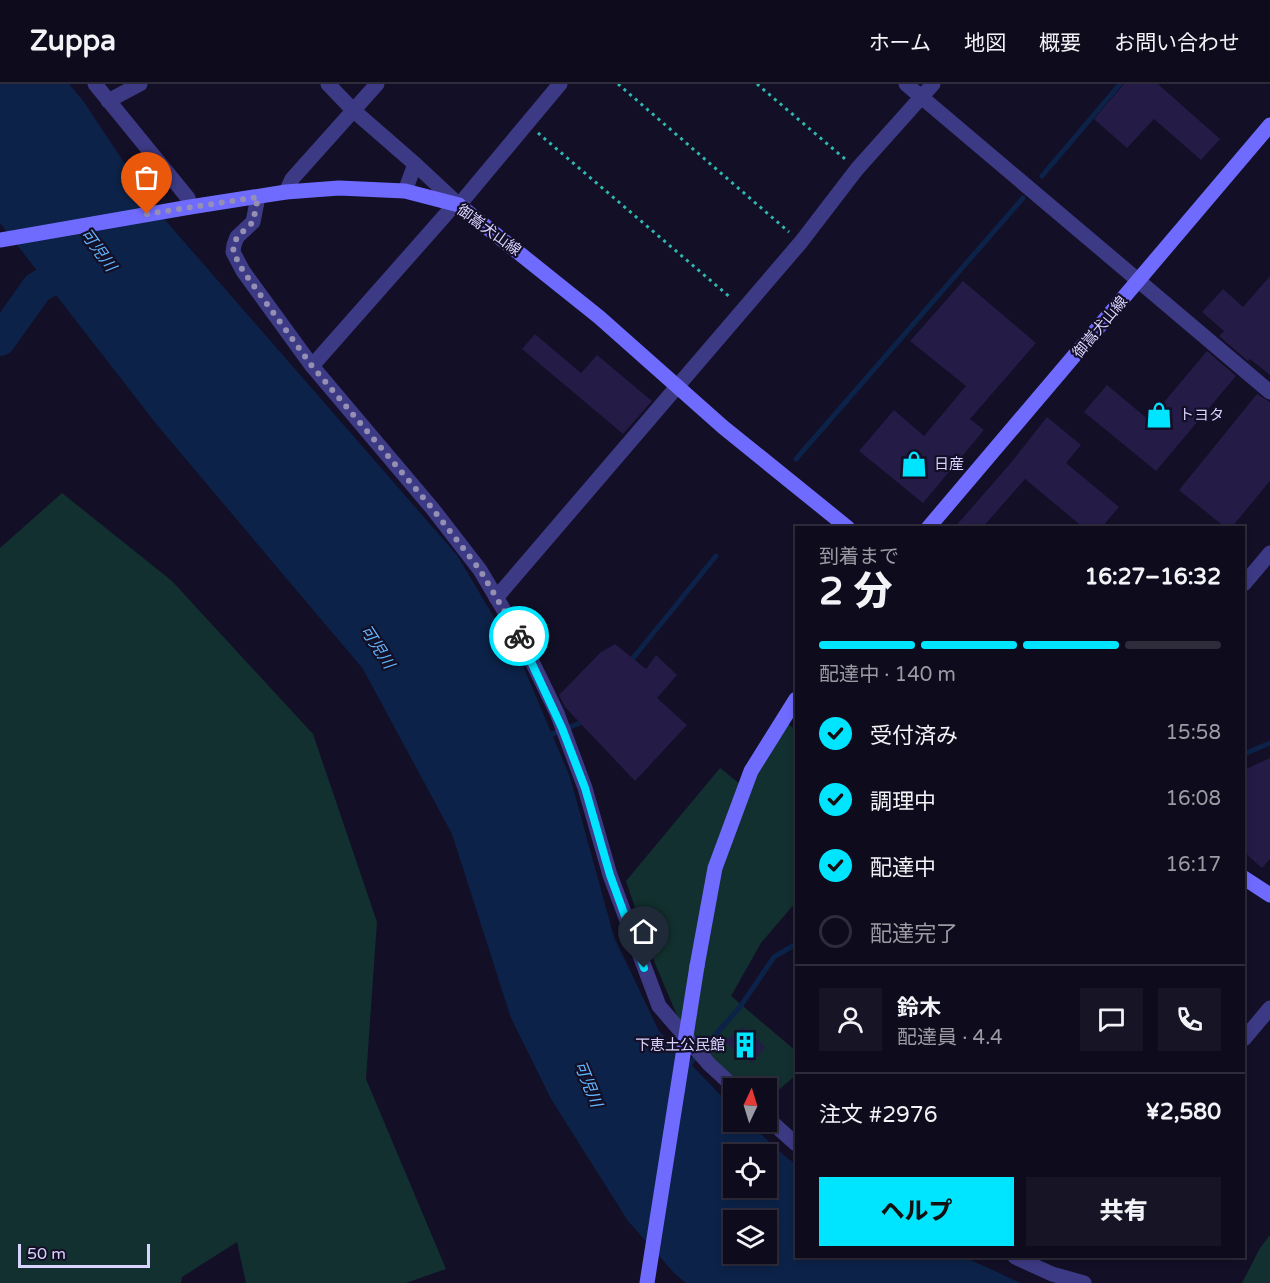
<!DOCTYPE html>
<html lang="ja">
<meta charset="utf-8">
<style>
body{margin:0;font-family:"Varela Round","Noto Sans JP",sans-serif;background:#171425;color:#f1f3f6;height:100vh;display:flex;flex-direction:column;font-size:22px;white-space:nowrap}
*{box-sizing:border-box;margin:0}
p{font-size:20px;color:#9b9ba3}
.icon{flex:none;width:33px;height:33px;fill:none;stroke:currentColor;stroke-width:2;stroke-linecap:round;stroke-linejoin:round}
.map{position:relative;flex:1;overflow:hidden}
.drawer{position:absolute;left:795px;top:442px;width:450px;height:732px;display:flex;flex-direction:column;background:#0e0b1c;border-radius:0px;box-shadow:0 3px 9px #0003,0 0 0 2px #2e2b3b}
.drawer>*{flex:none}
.needle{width:39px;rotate:4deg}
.buttons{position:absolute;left:723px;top:994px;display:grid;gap:12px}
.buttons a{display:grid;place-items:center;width:54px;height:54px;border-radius:0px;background:#0e0b1c;box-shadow:0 3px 9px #0003,0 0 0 2px #2e2b3b;font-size:30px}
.scale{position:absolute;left:18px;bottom:15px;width:132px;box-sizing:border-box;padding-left:6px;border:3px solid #d9d4ff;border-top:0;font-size:16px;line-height:21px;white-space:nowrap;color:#d9d4ff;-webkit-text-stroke:4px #130f26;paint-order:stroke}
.pin{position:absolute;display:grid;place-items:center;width:51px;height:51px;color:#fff;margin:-62px -26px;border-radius:50% 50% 50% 0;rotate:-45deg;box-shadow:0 0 6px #0007}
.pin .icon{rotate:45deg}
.courier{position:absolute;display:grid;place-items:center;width:60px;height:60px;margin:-30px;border:4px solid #00e5ff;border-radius:50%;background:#fff;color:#222;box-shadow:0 2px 8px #0007}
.overview em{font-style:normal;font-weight:800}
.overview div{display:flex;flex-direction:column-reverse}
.overview{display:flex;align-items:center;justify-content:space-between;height:102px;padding:0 24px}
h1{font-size:39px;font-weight:800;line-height:45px}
.bar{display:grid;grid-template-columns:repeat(4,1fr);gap:9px 6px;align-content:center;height:72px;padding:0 24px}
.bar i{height:8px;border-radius:4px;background:#2e2b3b}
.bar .selected{background:#00e5ff}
.bar p{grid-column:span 4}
.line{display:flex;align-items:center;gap:15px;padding:0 24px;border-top:2px solid #2e2b3b}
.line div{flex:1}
.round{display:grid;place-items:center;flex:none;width:63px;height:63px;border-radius:0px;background:#171425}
ol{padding:0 24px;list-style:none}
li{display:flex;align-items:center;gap:18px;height:66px}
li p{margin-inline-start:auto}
li .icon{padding:6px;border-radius:50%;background:#00e5ff;color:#111;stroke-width:4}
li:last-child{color:#9b9ba3}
li i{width:33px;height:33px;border:3px solid #2e2b3b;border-radius:50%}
.button{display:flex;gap:12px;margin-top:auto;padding:12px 24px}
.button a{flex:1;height:69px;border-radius:0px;background:#00e5ff;color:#111;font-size:24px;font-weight:800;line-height:69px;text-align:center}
.button a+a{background:#171425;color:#f1f3f6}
header{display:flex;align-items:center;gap:36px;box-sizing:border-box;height:84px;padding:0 30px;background:#0e0b1c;border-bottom:2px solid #2e2b3b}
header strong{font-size:28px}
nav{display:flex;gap:33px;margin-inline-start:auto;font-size:21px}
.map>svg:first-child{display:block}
.green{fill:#12302f}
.water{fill:#0c2248;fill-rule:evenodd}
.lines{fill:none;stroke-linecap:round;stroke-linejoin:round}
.stream{stroke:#0c2248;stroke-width:5}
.river{stroke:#0c2248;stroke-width:32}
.building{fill:#241b47}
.path{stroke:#2fb8b0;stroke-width:3;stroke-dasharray:3 4.5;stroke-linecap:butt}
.street{stroke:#3d3a85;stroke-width:15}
.secondary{stroke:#6f6bff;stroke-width:15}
.secondary-bridge{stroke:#6f6bff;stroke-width:15}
.done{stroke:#948fb3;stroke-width:6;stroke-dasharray:0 10.8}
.route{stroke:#00e5ff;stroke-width:8}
.labels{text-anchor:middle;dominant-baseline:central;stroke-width:4.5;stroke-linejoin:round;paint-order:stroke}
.street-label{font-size:15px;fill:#d9d4ff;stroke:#130f26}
.poi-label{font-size:15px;fill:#d9d4ff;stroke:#130f26;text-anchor:start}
.water-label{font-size:16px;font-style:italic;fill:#62b6ff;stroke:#130f26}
</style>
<header>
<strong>Zuppa</strong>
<nav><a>ホーム</a><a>地図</a><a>概要</a><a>お問い合わせ</a></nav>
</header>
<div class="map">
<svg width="1270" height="1199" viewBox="0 0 1270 1199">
<rect width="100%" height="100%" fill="#130f26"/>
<!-- green -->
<path class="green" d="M 62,409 L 172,497 L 313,650 L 377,838 L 366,995 L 446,1185 L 406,1199 L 246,1199 L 237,1158 L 182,1193 L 181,1199 L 0,1199 L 0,464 Z
M 783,636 L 796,646 L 796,818 L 761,859 L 731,912 L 796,967 L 796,991 L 767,1016 L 766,1005 L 737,1005 L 687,955 L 651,870 L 626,797 L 720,684 L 745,704 Z
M 1270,1151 L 1270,1199 L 1242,1199 L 1260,1164 Z"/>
<!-- water -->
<path class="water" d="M 0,0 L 69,0 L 84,18 L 152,121 L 457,471 L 523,582 L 570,693 L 614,853 L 659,947 L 733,1024 L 734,1038 L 748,1038 L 787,1074 L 796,1080 L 796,1173 L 964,1173 L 1021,1199 L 686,1199 L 675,1190 L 628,1137 L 551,1015 L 511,934 L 452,750 L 363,585 L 157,341 L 0,139 ZM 734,1071 L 766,1071 L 766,1104 L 734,1104 ZM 734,1137 L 766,1137 L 766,1170 L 734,1170 Z"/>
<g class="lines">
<!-- stream -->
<path class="stream" d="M 1042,92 L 1120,0
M 796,375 L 1023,114
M 629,579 L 716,472
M 547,652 L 580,639 L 583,635
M 1244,670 L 1270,659
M 685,985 L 740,923 L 774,873 L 796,860"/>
<!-- river -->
<path class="river" d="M 0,256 L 37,204 L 83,176"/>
</g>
<!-- building -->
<path class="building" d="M 1124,0 L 1158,0 L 1220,55 L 1201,76 L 1154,35 L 1127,64 L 1094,35 Z
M 1270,192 L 1270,291 L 1250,275 L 1248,277 L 1219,252 L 1224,247 L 1202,228 L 1223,205 L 1243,223 Z
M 963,197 L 1036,259 L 970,335 L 984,346 L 923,419 L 859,367 L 894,326 L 924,352 L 966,302 L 910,257 Z
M 535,250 L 581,289 L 597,271 L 652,317 L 623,350 L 522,265 Z
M 1207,267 L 1236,292 L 1156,387 L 1084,328 L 1107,301 L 1149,336 Z
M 1257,310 L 1270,318 L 1270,397 L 1231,444 L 1226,444 L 1179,406 Z
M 1047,333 L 1081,361 L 1066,379 L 1119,423 L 1101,444 L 1084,444 L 1025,395 L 982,444 L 954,444 L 1009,381 Z
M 615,560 L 646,585 L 656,571 L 677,591 L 657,614 L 687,641 L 635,697 L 565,623 L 559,611 L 601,568 Z
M 1270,674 L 1270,775 L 1262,784 L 1244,768 L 1244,686 Z
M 743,943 L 765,963 L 752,979 L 724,958 Z"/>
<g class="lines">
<!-- path -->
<path class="path" d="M 618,0 L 789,148
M 757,0 L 845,75
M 538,49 L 731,214"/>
<!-- street -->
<path class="street" d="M 95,0 L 188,114 L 190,123
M 328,0 L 353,26 L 415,80 L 405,107
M 906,0 L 1270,308
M 108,17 L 140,0
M 415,80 L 459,121 L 560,0
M 286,108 L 292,95 L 377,0
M 258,113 L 253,138 L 237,153 L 234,161 L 233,168 L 243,187 L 312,282 L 432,424 L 480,486 L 521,555 L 557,629 L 585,704 L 610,791 L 659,922 L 709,980 L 736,1005
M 312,282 L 455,120
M 1244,500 L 1270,469
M 496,514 L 801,158 L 857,85 L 933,0
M 1244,955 L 1270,924
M 766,1033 L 796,1060
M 1015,1173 L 1052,1190 L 1084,1199"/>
<!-- secondary -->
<path class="secondary" d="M 0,156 L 190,123 L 286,108 L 339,104 L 405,107 L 459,121 L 599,233 L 723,343 L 848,444
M 928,444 L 1270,41
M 1244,794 L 1270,811
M 697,882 L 715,784 L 751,687 L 796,615"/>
<!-- secondary-bridge -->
<path class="secondary-bridge" d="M 647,1199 L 697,882"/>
</g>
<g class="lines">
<!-- done -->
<path class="done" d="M 147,130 L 258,113 L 253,138 L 237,153 L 234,161 L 233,168 L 243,187 L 312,282 L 432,424 L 480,486 L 519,552"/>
<!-- route -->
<path class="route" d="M 519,552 L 562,644 L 585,704 L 610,791 L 644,884"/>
</g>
<!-- icons -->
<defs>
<g id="shop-bare" transform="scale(2.07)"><path d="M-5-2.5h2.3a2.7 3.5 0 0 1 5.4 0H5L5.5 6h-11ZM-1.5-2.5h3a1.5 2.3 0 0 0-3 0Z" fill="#00e5ff" stroke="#130f26" stroke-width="2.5" paint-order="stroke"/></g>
<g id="building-bare" transform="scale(2.07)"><path d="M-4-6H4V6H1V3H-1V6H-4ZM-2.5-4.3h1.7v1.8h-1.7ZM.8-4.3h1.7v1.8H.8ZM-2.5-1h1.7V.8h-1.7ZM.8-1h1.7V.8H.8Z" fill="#00e5ff" stroke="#130f26" stroke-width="2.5" paint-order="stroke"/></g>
</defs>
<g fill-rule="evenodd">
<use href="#shop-bare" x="1159" y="331"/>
<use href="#shop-bare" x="914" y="380"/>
<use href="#building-bare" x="745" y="961"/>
</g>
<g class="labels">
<!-- street labels -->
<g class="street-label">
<text transform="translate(489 146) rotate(36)">御嵩犬山線</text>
<text transform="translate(1100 243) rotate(-50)">御嵩犬山線</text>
</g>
<!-- poi labels -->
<g class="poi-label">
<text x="1179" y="331">トヨタ</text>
<text x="934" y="380">日産</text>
<text x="725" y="961" text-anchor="end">下恵土公民館</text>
</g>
<!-- water labels -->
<g class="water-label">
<text transform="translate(98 166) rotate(54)">可児川</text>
<text transform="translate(377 563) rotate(57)">可児川</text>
<text transform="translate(588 1000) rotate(68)">可児川</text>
</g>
</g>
</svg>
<div class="buttons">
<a><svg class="needle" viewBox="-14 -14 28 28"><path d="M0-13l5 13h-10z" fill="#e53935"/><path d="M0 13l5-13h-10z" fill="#9b9ba3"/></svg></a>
<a><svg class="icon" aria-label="locate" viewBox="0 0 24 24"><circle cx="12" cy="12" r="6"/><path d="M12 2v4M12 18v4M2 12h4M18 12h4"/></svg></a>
<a><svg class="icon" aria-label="layers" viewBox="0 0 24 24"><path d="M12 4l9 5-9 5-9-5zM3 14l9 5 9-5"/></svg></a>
</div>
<div class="scale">50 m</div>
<div class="pin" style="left:147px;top:130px;background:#ea580c"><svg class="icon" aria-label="bag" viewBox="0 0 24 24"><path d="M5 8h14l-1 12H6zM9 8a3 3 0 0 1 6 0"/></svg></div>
<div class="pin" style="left:644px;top:884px;background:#1f2937"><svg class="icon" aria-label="home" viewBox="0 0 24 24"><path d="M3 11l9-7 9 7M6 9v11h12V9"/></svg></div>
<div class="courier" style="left:519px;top:552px"><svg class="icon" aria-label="bike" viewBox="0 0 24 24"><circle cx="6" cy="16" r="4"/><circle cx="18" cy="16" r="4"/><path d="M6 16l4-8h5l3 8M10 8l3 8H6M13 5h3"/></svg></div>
<section class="drawer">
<div class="overview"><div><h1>2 分</h1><p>到着まで</p></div><em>16:27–16:32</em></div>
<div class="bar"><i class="selected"></i><i class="selected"></i><i class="selected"></i><i></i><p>配達中 · 140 m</p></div>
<ol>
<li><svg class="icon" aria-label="check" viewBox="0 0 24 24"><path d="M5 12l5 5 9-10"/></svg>受付済み<p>15:58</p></li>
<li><svg class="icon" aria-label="check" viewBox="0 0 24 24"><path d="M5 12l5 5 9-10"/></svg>調理中<p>16:08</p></li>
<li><svg class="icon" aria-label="check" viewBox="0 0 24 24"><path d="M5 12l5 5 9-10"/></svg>配達中<p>16:17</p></li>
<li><i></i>配達完了</li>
</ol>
<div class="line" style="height:108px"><a class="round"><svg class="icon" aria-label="person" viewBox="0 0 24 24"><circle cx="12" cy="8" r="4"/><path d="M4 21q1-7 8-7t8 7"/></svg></a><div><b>鈴木</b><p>配達員 · 4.4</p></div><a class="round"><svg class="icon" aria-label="chat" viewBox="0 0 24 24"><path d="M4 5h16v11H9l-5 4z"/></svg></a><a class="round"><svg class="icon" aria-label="phone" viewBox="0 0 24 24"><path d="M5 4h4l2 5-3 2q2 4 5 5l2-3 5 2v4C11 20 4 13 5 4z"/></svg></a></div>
<div class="line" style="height:78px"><div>注文 #2976</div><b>¥2,580</b></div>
<div class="button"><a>ヘルプ</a><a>共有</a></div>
</section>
</div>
